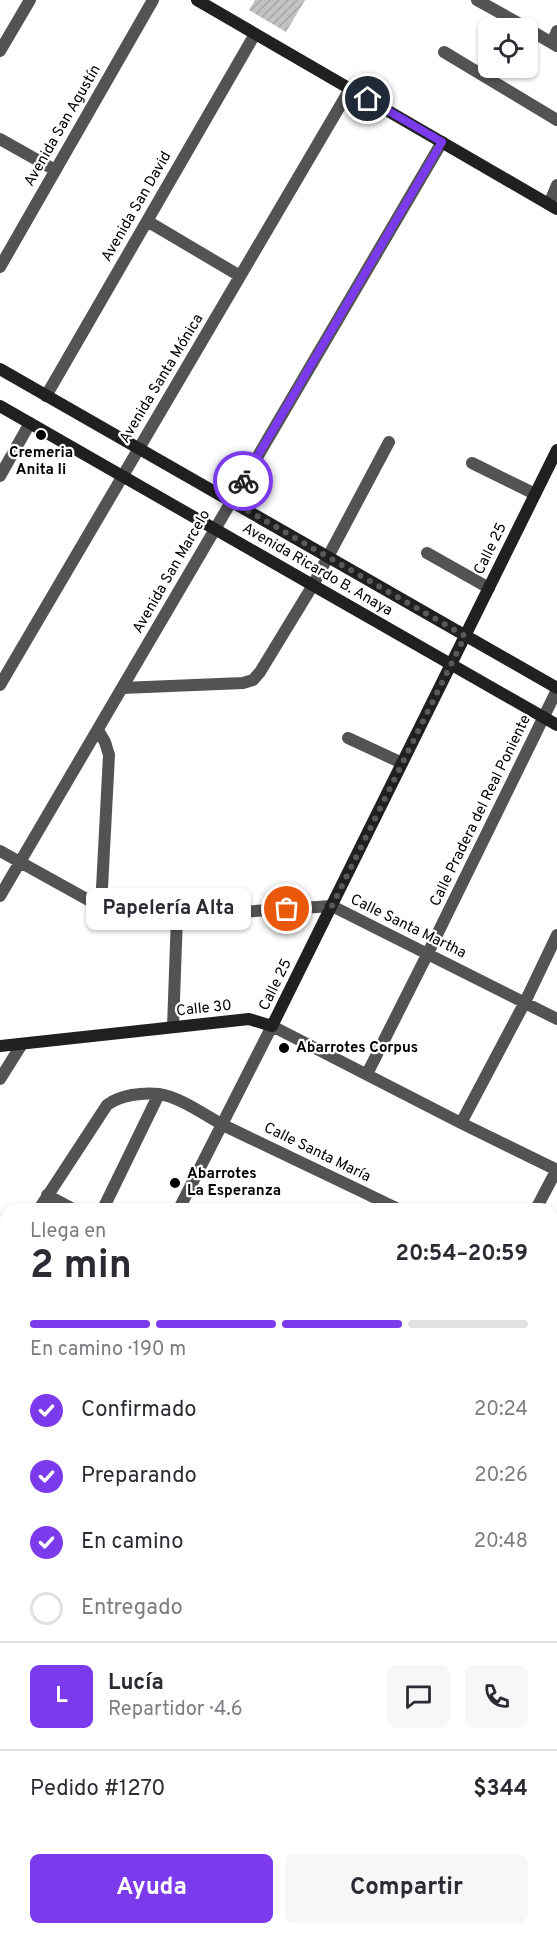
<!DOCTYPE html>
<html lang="es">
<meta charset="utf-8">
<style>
body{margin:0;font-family:Overpass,sans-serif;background:#f7f7f7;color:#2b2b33;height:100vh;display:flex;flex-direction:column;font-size:22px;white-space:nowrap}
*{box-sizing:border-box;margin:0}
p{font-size:20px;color:#7c7c81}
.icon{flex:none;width:33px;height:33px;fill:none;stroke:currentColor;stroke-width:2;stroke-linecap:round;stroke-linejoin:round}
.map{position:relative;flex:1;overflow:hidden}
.sheet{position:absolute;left:0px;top:1203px;width:558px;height:732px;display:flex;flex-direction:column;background:#fff;border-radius:18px 18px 0 0;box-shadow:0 2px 4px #0004}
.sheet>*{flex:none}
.controls{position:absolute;left:478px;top:18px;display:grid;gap:12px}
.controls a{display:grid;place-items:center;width:60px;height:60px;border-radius:9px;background:#fff;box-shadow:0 2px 4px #0004;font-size:30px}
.pin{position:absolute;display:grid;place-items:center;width:51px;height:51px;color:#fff;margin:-26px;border:3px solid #fff;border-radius:50%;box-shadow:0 2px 6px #0007}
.courier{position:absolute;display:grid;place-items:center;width:60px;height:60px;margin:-30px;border:4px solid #7c3aed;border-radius:50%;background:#fff;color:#222;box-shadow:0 2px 8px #0007}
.bubble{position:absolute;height:42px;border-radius:9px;background:#fff;box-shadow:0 2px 4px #0004;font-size:20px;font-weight:700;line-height:42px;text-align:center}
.head em{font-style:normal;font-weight:700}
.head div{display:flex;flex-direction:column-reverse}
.head{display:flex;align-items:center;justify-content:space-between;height:102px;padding:0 30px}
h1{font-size:39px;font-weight:700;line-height:45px}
.bar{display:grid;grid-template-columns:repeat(4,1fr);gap:9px 6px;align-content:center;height:72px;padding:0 30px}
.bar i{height:8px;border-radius:4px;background:#e1e1e2}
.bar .active{background:#7c3aed}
.bar p{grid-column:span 4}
.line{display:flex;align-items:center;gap:15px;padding:0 30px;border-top:2px solid #e1e1e2}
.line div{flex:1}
.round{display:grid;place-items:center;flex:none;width:63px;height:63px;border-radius:9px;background:#f7f7f7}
ol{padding:0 30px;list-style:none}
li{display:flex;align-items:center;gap:18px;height:66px}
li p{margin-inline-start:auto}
li .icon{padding:6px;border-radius:50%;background:#7c3aed;color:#fff;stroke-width:4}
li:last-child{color:#7c7c81}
li i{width:33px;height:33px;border:3px solid #e1e1e2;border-radius:50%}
.action{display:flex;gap:12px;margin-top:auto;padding:12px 30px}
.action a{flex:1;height:69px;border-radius:9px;background:#7c3aed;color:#fff;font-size:24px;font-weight:700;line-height:69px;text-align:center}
.action a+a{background:#f7f7f7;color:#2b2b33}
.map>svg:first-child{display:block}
.building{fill:url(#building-hatch)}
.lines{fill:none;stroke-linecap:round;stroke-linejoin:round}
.street{stroke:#535353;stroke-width:12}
.secondary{stroke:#202020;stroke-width:12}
.done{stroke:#595959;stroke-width:6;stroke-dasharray:0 10.8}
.route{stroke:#7c3aed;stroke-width:8}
.poi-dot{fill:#000;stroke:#fff;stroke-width:2}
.labels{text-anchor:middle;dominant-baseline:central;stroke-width:4.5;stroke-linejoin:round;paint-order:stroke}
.street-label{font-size:15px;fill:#000;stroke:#fff}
.poi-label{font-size:15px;font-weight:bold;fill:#000;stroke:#fff;text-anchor:start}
</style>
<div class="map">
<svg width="557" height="1935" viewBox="0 0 557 1935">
<defs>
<pattern id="building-hatch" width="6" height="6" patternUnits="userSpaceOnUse" patternTransform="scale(1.5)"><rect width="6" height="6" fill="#c3c3c3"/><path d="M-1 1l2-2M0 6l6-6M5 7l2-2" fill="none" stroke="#a6a6a6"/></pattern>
</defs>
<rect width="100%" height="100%" fill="#fff"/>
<!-- building -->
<path class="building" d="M 255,0 L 305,0 L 286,32 L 249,10 Z"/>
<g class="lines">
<!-- street -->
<path class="street" d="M 477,0 L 527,28
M 528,29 L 557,46
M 552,43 L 557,31
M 0,51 L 30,0
M 444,52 L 557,120
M 0,139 L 55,170
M 549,204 L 557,185
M 147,221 L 240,276
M 0,267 L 153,0
M 46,396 L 255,34
M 472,463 L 535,494
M 0,476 L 30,423
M 427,553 L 489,588
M 0,685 L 350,89
M 122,688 L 243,683 L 253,680 L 260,672 L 313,585 L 389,442
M 98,730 L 105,742 L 109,755 L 101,907
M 348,738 L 402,763
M 0,851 L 101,907 L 137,916 L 177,916 L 332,906 L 557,1019
M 0,896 L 442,142
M 173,1027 L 177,916
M 367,1074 L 428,953 L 557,690
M 0,1079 L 22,1044
M 461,1123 L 525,1002 L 557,935
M 47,1195 L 73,1209
M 39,1209 L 107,1105 C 120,1095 143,1092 159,1094 C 180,1097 206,1116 225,1126 C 283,1154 341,1181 398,1209
M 103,1209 L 159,1094
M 179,1209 L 272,1026 L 461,1123 L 557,1170
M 536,1209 L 557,1169
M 552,1284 L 557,1287
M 0,1287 L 6,1290
M 552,1405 L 557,1395
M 0,1505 L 6,1508
M 552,1591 L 557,1594
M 0,1680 L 6,1683
M 0,1800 L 6,1803
M 552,1927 L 557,1930
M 294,1929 L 308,1935
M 0,1930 L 11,1935
M 92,1935 L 95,1929"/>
<!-- secondary -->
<path class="secondary" d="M 197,0 L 557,209
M 0,369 L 557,688
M 0,406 L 557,725
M 0,1046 L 249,1019 L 272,1026 L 557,450"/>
</g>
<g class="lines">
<!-- done -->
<path class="done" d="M 243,481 L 231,501 L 465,636 L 332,906 L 287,909"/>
<!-- route -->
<path class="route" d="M 243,481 L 442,142 L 368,99"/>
</g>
<!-- markers -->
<g class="poi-dot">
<circle cx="41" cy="435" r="6"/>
<circle cx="284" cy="1048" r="6"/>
<circle cx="175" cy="1183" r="6"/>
</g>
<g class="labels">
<!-- street labels -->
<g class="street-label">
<text transform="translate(63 126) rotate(-60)">Avenida San Agustín</text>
<text transform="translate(137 207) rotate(-60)">Avenida San David</text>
<text transform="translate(162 379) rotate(-59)">Avenida Santa Mónica</text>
<text transform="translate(491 549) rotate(-64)">Calle 25</text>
<text transform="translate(317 570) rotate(30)">Avenida Ricardo B. Anaya</text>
<text transform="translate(172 572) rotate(-60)">Avenida San Marcelo</text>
<text transform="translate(481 811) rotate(-64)">Calle Pradera del Real Poniente</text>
<text transform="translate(408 927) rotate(26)">Calle Santa Martha</text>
<text transform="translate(276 985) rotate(-64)">Calle 25</text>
<text transform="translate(204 1009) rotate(-6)">Calle 30</text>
<text transform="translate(317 1153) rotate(26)">Calle Santa María</text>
</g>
<!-- poi labels -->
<g class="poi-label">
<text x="41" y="453" text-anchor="middle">Cremeria<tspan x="41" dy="17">Anita Ii</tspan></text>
<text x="296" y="1048">Abarrotes Corpus</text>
<text x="187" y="1174">Abarrotes<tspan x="187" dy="17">La Esperanza</tspan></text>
</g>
</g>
</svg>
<div class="controls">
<a><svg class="icon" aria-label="locate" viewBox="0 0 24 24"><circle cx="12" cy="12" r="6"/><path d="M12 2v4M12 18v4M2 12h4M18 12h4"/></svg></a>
</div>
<div class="pin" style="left:287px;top:909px;background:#ea580c"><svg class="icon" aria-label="bag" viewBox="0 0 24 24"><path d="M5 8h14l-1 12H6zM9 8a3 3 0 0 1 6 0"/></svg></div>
<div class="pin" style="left:368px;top:99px;background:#1f2937"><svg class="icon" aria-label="home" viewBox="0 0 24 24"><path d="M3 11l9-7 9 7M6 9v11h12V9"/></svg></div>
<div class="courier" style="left:243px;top:481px"><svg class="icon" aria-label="bike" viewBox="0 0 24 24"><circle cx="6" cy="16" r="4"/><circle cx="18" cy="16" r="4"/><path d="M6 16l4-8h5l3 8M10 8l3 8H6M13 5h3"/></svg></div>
<div class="bubble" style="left:86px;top:888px;width:165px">Papelería Alta</div>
<section class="sheet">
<div class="head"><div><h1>2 min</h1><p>Llega en</p></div><em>20:54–20:59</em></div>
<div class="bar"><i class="active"></i><i class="active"></i><i class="active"></i><i></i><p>En camino · 190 m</p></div>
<ol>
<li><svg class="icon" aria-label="check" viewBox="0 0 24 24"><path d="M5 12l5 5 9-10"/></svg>Confirmado<p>20:24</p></li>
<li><svg class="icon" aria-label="check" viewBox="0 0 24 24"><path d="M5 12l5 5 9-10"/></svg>Preparando<p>20:26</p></li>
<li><svg class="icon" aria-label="check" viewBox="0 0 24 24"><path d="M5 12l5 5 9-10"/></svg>En camino<p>20:48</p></li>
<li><i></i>Entregado</li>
</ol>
<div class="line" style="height:108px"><b class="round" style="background:#7c3aed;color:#fff">L</b><div><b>Lucía</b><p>Repartidor · 4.6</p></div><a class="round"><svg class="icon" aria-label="chat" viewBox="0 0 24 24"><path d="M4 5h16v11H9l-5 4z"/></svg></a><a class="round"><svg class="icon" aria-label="phone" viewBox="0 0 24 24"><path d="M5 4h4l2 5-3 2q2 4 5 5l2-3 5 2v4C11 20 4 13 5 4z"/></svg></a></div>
<div class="line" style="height:78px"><div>Pedido #1270</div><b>$344</b></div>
<div class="action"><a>Ayuda</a><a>Compartir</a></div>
</section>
</div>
